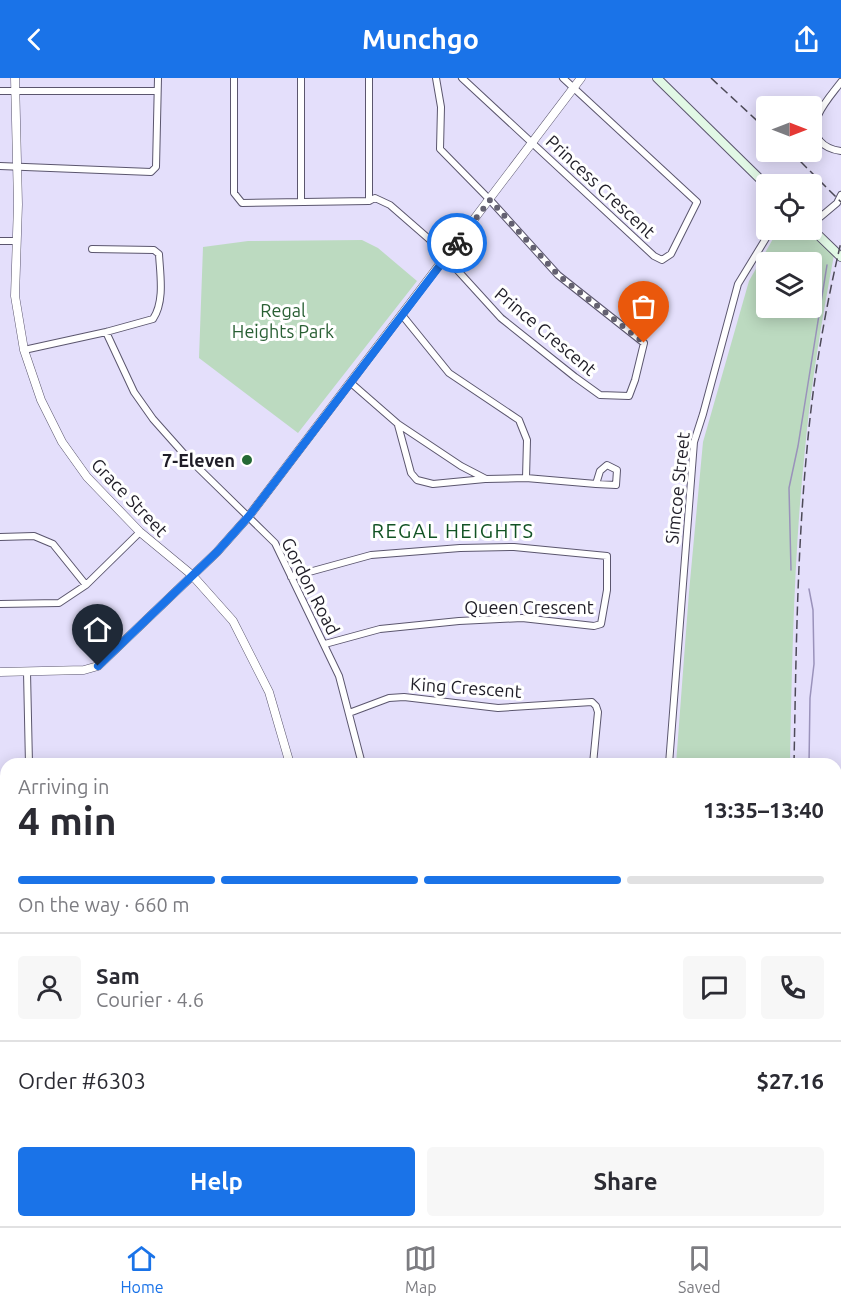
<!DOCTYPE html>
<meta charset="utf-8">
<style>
body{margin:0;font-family:Ubuntu,sans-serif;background:#f7f7f7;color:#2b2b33;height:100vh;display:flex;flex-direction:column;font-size:22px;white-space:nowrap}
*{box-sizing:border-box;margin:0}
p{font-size:20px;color:#7c7c81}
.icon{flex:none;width:33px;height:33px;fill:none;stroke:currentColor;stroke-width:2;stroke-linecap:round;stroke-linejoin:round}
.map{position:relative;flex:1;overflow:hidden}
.sheet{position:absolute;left:0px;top:680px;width:842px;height:470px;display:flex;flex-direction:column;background:#fff;border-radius:18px 18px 0 0;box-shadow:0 3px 15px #0003}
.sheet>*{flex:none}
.needle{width:39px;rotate:90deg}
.fabs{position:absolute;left:756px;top:18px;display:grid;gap:12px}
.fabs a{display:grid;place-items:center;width:66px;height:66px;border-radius:6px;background:#fff;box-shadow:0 3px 15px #0003;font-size:30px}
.pin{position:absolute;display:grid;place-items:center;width:51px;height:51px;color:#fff;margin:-62px -26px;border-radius:50% 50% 50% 0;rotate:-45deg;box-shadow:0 0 6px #0007}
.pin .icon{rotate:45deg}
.courier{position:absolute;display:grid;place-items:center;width:60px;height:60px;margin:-30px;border:4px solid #1a73e8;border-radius:50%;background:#fff;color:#222;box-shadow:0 2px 8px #0007}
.summary em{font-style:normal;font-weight:700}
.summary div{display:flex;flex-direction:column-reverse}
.summary{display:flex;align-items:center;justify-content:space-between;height:102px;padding:0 18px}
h1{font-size:39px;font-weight:700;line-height:45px}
.bar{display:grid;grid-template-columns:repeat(4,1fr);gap:9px 6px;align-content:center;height:72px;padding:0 18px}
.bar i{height:8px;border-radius:4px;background:#e1e1e2}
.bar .on{background:#1a73e8}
.bar p{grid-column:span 4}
.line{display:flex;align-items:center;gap:15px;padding:0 18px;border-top:2px solid #e1e1e2}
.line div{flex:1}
.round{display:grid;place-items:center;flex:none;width:63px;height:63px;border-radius:6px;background:#f7f7f7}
.primary-button{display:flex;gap:12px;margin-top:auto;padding:12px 18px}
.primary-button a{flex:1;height:69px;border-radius:6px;background:#1a73e8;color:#fff;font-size:24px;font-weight:700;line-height:69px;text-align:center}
.primary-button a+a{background:#f7f7f7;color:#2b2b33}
header{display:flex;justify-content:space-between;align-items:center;height:78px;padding:0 18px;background:#1a73e8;color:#fff;font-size:27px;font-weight:700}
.tabs{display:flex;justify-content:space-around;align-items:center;height:84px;border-top:2px solid #e1e1e2;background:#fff;font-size:16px;color:#7c7c81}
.tabs a{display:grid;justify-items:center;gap:3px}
.tabs .on{color:#1a73e8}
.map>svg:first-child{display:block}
.green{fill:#bcdac0;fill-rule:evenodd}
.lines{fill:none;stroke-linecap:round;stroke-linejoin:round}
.stream{stroke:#9a92bb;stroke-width:1.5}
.minor-casing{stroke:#5b566e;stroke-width:8}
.tertiary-casing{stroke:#5b566e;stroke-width:9}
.secondary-casing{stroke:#5b566e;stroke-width:10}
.minor{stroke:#fff;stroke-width:6}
.tertiary{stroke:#fff;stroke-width:8}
.secondary{stroke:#e1f8e5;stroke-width:8}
.rail{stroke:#4d4a58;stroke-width:1.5;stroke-dasharray:9 4.5;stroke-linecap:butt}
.done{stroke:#646171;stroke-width:6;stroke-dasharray:0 10.8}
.route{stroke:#1a73e8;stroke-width:8}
.poi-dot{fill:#236834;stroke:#fff;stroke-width:2}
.labels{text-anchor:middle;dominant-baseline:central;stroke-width:6;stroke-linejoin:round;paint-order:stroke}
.street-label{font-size:18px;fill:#1f1d27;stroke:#fff}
.park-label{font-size:18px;fill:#295f34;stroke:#fff}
.poi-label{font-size:18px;font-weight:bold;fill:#1f1d27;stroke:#fff;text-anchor:end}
.neighbourhood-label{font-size:20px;letter-spacing:1.5px;fill:#125324;stroke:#fff}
</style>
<header><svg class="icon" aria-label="back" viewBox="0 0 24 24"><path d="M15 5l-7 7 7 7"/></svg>Munchgo<svg class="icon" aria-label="share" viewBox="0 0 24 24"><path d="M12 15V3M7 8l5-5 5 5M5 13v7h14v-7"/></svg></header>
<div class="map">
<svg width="841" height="1148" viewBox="0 0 841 1148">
<rect width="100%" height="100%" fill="#e4dffb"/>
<!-- green -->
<path class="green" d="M 778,152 L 809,152 L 834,177 C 822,241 811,306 805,371 C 794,475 792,581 790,685 L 676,686 L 689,514 L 703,364 L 749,203 ZM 766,184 L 812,184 L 812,230 L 766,230 Z
M 362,162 L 378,170 L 417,203 L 298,355 L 199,280 L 203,169 L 248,163 Z
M 674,1143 L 778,1143 L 777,1148 L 674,1148 Z"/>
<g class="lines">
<!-- stream -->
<path class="stream" d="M 791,492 L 789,410 L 798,368 L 827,187
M 809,686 L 810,620 L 814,586 L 813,532 L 809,511"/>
<!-- minor casing -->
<g class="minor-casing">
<path id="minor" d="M 234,0 L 234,115 L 242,125 L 369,123 L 375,120 L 390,127 L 429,161 L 501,240 L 575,299 L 600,317 L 629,318 L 635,302 L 644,265 L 558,197 L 490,122 L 440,71 L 441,29 L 436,0
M 301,0 L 301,124
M 369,0 L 369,123
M 462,0 L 654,178 L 662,182 L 671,176 L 697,124 L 563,0
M 841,4 C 830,19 805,44 820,63 C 825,69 833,72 841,73
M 0,13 L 157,13
M 0,88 L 151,94 L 156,89 L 158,0
M 812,146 L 837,125 L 841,117
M 0,163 L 16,163
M 106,254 L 134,314 L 153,341 L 185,377 L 275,465 L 339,598 L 362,686
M 24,272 L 106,254 L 153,241 C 165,223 160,196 159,176 L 154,172 L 92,171
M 351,305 L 398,346 L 461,388 L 486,401 L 526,400 L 527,362 L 519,342 L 449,295 L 402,237
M 398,347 L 411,395 L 417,402 L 433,406 L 485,401
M 526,400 L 596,406 L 600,393 L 607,387 L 617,392 L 616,407 L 596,406
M 0,459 L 34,458 L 53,466 L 86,507
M 291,499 L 371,477 L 460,470 L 514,469 L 607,478 L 607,512 L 601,546 L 594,548 L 522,540 L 459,543 L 380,551 L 325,566
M 0,526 L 59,525 L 86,507 L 140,454
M 27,594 L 29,686
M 349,635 L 389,620 L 404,619 L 498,630 L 592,624 L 596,628 L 598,634 L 593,686
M 669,686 L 694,364 L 703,336 L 738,206 L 771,152
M 0,851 L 6,851
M 0,918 L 6,918
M 0,983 L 6,983
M 187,1143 L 187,1148
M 420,1143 L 420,1148
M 504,1143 L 504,1148
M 587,1143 L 587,1148
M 671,1143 L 671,1148
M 37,1148 L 37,1143
M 113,1148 L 113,1143
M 262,1148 L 262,1143"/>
</g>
<!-- tertiary casing -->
<g class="tertiary-casing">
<path id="tertiary" d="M 15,0 L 18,126 L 15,218 L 24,272 L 41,322 L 62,364 L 87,399 L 140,454 L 192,497 L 233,543 L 269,614 L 290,686
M 0,594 L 84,592 L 98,588 L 217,474 L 249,438 L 581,0
M 337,1143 L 337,1148"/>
</g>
<!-- secondary casing -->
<g class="secondary-casing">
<path id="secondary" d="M 657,0 L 766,107
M 812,151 L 841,179"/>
</g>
<!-- minor -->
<use href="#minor" class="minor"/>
<!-- tertiary -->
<use href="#tertiary" class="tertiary"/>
<!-- secondary -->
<use href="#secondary" class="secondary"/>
<!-- rail -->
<path class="rail" d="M 711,0 L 766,51
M 791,74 L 841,124
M 794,686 C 796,581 797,475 807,371 C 813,301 825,232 841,164
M 782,1148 L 782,1143"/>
</g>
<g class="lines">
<!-- done -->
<path class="done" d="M 457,165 L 490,122 L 558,197 L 644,265"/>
<!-- route -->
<path class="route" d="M 98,588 L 217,474 L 249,438 L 457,165"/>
</g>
<!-- markers -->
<circle class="poi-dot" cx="247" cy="382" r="6"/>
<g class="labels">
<!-- street labels -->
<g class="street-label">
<text transform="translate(601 108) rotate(43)">Princess Crescent</text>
<text transform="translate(546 253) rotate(40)">Prince Crescent</text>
<text transform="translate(677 410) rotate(-84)">Simcoe Street</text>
<text transform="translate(130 419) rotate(46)">Grace Street</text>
<text transform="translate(311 508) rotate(63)">Gordon Road</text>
<text x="529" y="529">Queen Crescent</text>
<text transform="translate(466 609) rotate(4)">King Crescent</text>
</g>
<!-- park labels -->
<g class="park-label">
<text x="283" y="232">Regal<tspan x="283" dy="21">Heights Park</tspan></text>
</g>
<!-- poi labels -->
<g class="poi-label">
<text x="235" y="382">7-Eleven</text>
</g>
<!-- neighbourhood labels -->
<g class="neighbourhood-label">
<text x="453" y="452">REGAL HEIGHTS</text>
</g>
</g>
</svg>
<div class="fabs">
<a><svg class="needle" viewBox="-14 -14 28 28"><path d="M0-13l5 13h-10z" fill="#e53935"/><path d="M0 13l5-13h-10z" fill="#7c7c81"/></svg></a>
<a><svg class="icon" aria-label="locate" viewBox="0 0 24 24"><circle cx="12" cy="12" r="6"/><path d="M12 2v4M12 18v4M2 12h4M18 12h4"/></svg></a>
<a><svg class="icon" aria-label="layers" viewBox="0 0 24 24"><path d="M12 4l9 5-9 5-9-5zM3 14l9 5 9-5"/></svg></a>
</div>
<div class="pin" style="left:644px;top:265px;background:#ea580c"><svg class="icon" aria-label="bag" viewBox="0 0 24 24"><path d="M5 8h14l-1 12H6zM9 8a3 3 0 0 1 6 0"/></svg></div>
<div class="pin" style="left:98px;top:588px;background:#1f2937"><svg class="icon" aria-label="home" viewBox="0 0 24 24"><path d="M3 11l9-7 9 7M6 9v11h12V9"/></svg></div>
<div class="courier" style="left:457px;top:165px"><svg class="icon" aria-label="bike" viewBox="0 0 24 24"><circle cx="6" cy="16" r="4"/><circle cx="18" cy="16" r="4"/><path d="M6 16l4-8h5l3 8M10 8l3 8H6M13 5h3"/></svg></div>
<section class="sheet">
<div class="summary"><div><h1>4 min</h1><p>Arriving in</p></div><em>13:35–13:40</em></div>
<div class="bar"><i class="on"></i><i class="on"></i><i class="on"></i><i></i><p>On the way · 660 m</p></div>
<div class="line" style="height:108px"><a class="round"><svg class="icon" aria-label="person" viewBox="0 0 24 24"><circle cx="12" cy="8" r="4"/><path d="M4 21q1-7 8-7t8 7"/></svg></a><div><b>Sam</b><p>Courier · 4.6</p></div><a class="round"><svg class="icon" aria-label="chat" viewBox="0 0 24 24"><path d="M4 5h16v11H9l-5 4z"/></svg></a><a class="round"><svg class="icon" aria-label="phone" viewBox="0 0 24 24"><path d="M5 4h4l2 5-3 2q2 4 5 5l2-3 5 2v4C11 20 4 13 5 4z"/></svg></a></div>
<div class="line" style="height:78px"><div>Order #6303</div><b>$27.16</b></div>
<div class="primary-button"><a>Help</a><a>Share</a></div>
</section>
</div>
<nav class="tabs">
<a class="on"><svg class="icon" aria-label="home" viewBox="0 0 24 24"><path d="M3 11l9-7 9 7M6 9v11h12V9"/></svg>Home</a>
<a><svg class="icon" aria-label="map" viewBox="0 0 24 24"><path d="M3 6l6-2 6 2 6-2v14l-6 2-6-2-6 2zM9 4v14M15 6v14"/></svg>Map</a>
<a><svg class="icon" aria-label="saved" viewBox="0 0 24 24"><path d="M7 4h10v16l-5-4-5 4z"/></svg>Saved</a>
</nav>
